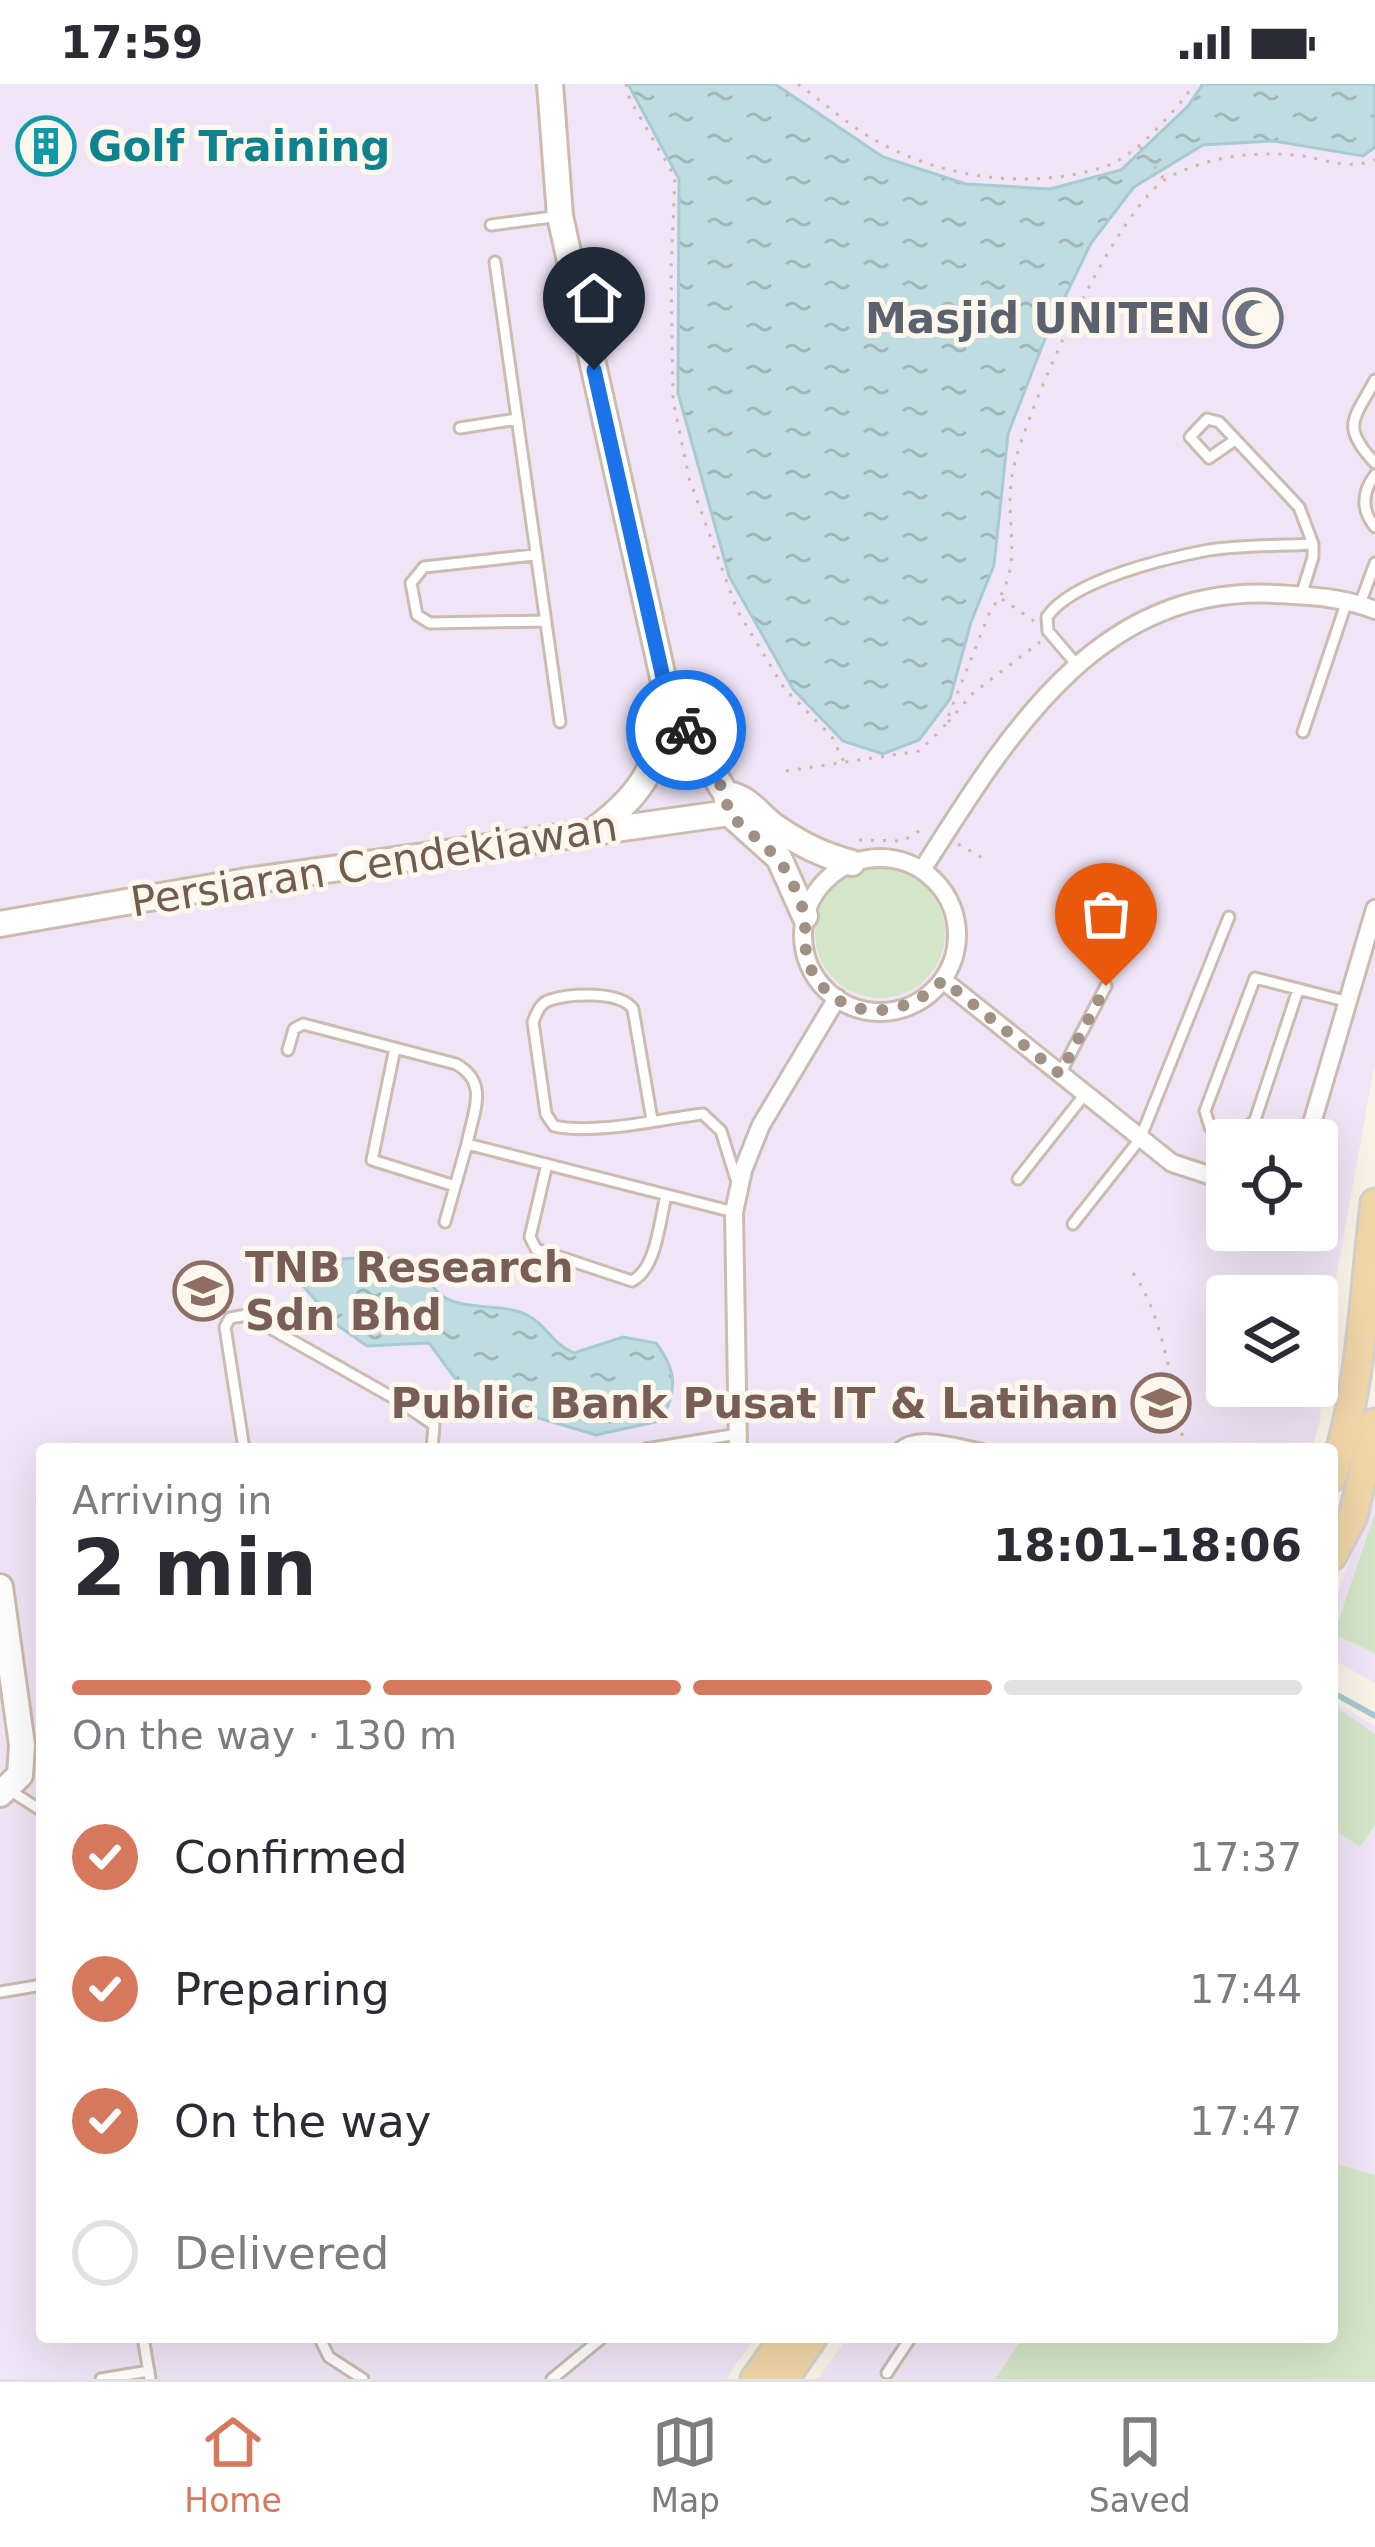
<!DOCTYPE html>
<meta charset="utf-8">
<style>
body{margin:0;font-family:"DejaVu Sans",sans-serif;background:#f2f2f3;color:#2b2b33;height:100vh;display:flex;flex-direction:column;font-size:45px;white-space:nowrap}
*{box-sizing:border-box;margin:0}
p{font-size:39px;color:#7c7c81}
.icon{flex:none;width:66px;height:66px;fill:none;stroke:currentColor;stroke-width:2;stroke-linecap:round;stroke-linejoin:round}
.map{position:relative;flex:1;overflow:hidden}
.panel{position:absolute;left:36px;top:1359px;width:1302px;height:900px;display:flex;flex-direction:column;background:#fff;border-radius:12px;box-shadow:0 12px 48px #0002}
.panel>*{flex:none}
.tools{position:absolute;left:1206px;top:1035px;display:grid;gap:24px}
.tools a{display:grid;place-items:center;width:132px;height:132px;border-radius:12px;background:#fff;box-shadow:0 12px 48px #0002;font-size:60px}
.pin{position:absolute;display:grid;place-items:center;width:102px;height:102px;color:#fff;margin:-123px -51px;border-radius:50% 50% 50% 0;rotate:-45deg;box-shadow:0 0 12px #0007}
.pin .icon{rotate:45deg}
.courier{position:absolute;display:grid;place-items:center;width:120px;height:120px;margin:-60px;border:9px solid #1a73e8;border-radius:50%;background:#fff;color:#222;box-shadow:0 3px 15px #0007}
.headline em{font-style:normal;font-weight:700}
.headline div{display:flex;flex-direction:column-reverse}
.headline{display:flex;align-items:center;justify-content:space-between;height:204px;padding:0 36px}
h1{font-size:78px;font-weight:700;line-height:90px}
.bar{display:grid;grid-template-columns:repeat(4,1fr);gap:18px 12px;align-content:center;height:144px;padding:0 36px}
.bar i{height:15px;border-radius:9px;background:#e1e1e2}
.bar .on{background:#d5785c}
.bar p{grid-column:span 4}
ol{padding:0 36px;list-style:none}
li{display:flex;align-items:center;gap:36px;height:132px}
li p{margin-inline-start:auto}
li .icon{padding:12px;border-radius:50%;background:#d5785c;color:#fff;stroke-width:4}
li:last-child{color:#7c7c81}
li i{width:66px;height:66px;border:6px solid #e1e1e2;border-radius:50%}
.status{display:flex;justify-content:space-between;align-items:center;height:84px;padding:0 60px;background:#fff;direction:ltr}
.status svg{height:33px;fill:currentColor}
.dock{display:flex;justify-content:space-around;align-items:center;height:168px;border-top:3px solid #e1e1e2;background:#fff;font-size:33px;color:#7c7c81}
.dock a{display:grid;justify-items:center;gap:6px}
.dock .on{color:#d5785c}
.map>svg:first-child{display:block}
.education{fill:#f0e5f6;fill-rule:evenodd}
.grass{fill:#d4e6c8}
.water{fill:url(#water-ripples);stroke:#a6cbd2;stroke-width:3}
.lines{fill:none;stroke-linecap:round;stroke-linejoin:round}
.stream{stroke:#a6cbd2;stroke-width:6}
.lane-casing{stroke:#cbbcaf;stroke-width:15}
.street-casing{stroke:#cbbcaf;stroke-width:22}
.secondary-casing{stroke:#cdbcad;stroke-width:30}
.primary-casing{stroke:#d7d1ce;stroke-width:33}
.path{stroke:#d1b7a6;stroke-width:3;stroke-dasharray:3 9;stroke-linecap:butt}
.lane{stroke:#fff;stroke-width:9}
.street{stroke:#fff;stroke-width:16}
.secondary{stroke:#fff;stroke-width:24}
.primary{stroke:#f1d7a8;stroke-width:27}
.done{stroke:#a19185;stroke-width:12;stroke-dasharray:0 21.6}
.route{stroke:#1a73e8;stroke-width:15}
.labels{text-anchor:middle;dominant-baseline:central;stroke-width:10;stroke-linejoin:round;paint-order:stroke}
.culture-label{font-size:42px;font-weight:bold;fill:#0d838f;stroke:#fdf7ee;text-anchor:start}
.worship-label{font-size:42px;font-weight:bold;fill:#5b616d;stroke:#fdf7ee;text-anchor:end}
.street-label{font-size:42px;fill:#715c4f;stroke:#fdf7ee}
.education-label{font-size:42px;font-weight:bold;fill:#785e54;stroke:#fdf7ee;text-anchor:start}
</style>
<div class="status"><b>17:59</b><svg viewBox="0 0 49 12"><path d="M0 12V9h3v3zM5 12V6h3v6zM10 12V3h3v9zM15 12V0h3v12zM26 1h20v11H26zM47 4h2v5h-2z"/></svg></div>
<div class="map">
<svg width="1375" height="2295" viewBox="0 0 1375 2295">
<defs>
<pattern id="water-ripples" width="26" height="14" patternUnits="userSpaceOnUse" patternTransform="scale(3)"><rect width="26" height="14" fill="#bfdce1"/><path d="M2 4q2-2 4 0t4 0M15 11q2-2 4 0t4 0" fill="none" stroke="#a0b6b9"/></pattern>
</defs>
<rect width="100%" height="100%" fill="#faf3e8"/>
<!-- education -->
<path class="education" d="M 0,0 L 1375,0 L 1375,978 L 1324,1261 L 1320,1336 L 1312,1365 L 42,1365 L 42,2253 L 755,2253 L 726,2295 L 0,2295 ZM 1227,1056 L 1317,1056 L 1317,1146 L 1227,1146 ZM 1227,1212 L 1317,1212 L 1317,1302 L 1227,1302 Z
M 1375,1409 L 1375,1599 L 1332,1575 L 1332,1524 Z
M 1332,1617 L 1375,1642 L 1375,2295 L 818,2295 L 848,2253 L 1332,2253 Z"/>
<!-- grass -->
<path class="grass" d="M815 849a65 65 0 1 1 130 0a65 65 0 1 1-130 0Z
M 1375,1429 L 1375,1569 L 1334,1550 Z
M 1332,1620 L 1375,1650 L 1375,1741 L 1360,1763 L 1332,1744 Z
M 1332,2079 L 1375,2091 L 1375,2295 L 995,2295 L 1023,2253 L 1332,2253 Z"/>
<!-- water -->
<path class="water" d="M 628,0 L 775,0 L 883,73 L 966,100 L 1050,105 L 1121,86 L 1188,22 L 1203,0 L 1375,0 L 1375,63 L 1363,72 L 1274,57 L 1203,61 L 1134,103 L 1091,159 L 1046,252 L 1008,350 L 994,481 L 971,538 L 950,615 L 919,656 L 883,670 L 843,657 L 793,605 L 729,492 L 678,309 L 679,95 Z
M 295,1167 C 330,1186 365,1165 403,1177 C 423,1183 428,1203 444,1213 C 467,1227 500,1219 525,1230 C 548,1241 548,1257 574,1269 L 623,1253 L 656,1259 C 677,1287 678,1307 660,1337 L 596,1351 L 485,1318 L 460,1301 L 429,1259 L 367,1262 L 337,1241 L 291,1188 Z"/>
<g class="lines">
<!-- stream -->
<path class="stream" d="M 1332,1608 L 1375,1632"/>
<!-- lane casing -->
<g class="lane-casing">
<path id="lane" d="M 491,141 L 560,132
M 495,178 L 560,638
M 1375,296 C 1354,336 1340,341 1375,379
M 460,344 L 517,335
M 1235,356 L 1209,374 L 1190,353 L 1207,335 L 1219,338 L 1299,423 L 1313,460
M 1375,391 C 1362,408 1361,426 1375,443
M 534,471 L 424,483 L 411,499 L 417,531 L 430,539 L 546,537
M 1360,520 L 1375,479
M 1077,581 L 1048,547 L 1047,533 C 1072,496 1166,474 1209,466 C 1243,461 1279,462 1313,460 L 1313,473 L 1301,512
M 1303,648 L 1347,517
M 1298,906 L 1255,1036 C 1240,1052 1230,1049 1210,1043 L 1205,1027 L 1255,894 L 1345,917
M 395,964 L 372,1076 L 455,1102
M 288,966 L 294,945 L 303,940 L 456,980 C 490,999 473,1028 467,1060 L 734,1128
M 1060,990 L 1106,902
M 652,1036 L 633,925 C 620,907 571,909 550,916 C 540,919 537,928 533,938 L 546,1030 L 554,1042 C 596,1051 660,1035 703,1030 L 721,1047 L 736,1095
M 547,1080 L 530,1153 L 536,1165 L 632,1197 C 657,1184 659,1138 666,1112
M 1018,1095 L 1085,1010
M 445,1138 L 467,1060
M 1073,1140 L 1140,1055 L 1229,833
M 244,1365 L 225,1243 L 230,1234 L 247,1231 L 399,1317 L 434,1341 L 432,1365
M 646,1365 L 738,1350
M 898,1365 C 917,1346 957,1361 981,1365
M 11,1707 L 42,1727
M 0,1908 L 42,1901
M 143,2253 L 150,2295
M 319,2253 L 329,2273 L 363,2295
M 887,2289 L 911,2253
M 101,2295 L 149,2287
M 552,2295 L 603,2253"/>
</g>
<!-- street casing -->
<g class="street-casing">
<path id="street" d="M803 851a77 77 0 1 1 154 0a77 77 0 1 1-154 0Z
M 922,786 C 1007,653 1096,500 1276,510 C 1311,512 1342,513 1375,526
M 943,896 L 1172,1079 L 1227,1097
M 1307,1056 L 1375,825
M 738,1365 L 734,1128 L 743,1086 L 761,1041 L 837,914"/>
</g>
<!-- secondary casing -->
<g class="secondary-casing">
<path id="secondary" d="M 550,0 L 560,132 L 668,616 L 726,710 L 729,729 L 779,774 L 805,832
M 728,710 C 749,714 758,730 774,742 C 800,760 822,771 852,779
M 597,744 C 648,705 658,678 668,616
M 0,840 L 247,797 L 729,729 L 737,719
M 0,1503 L 22,1661 L 20,1691 L 0,1710"/>
</g>
<!-- primary casing -->
<g class="primary-casing">
<path id="primary" d="M 1332,1393 C 1362,1308 1364,1208 1375,1119
M 1332,1472 L 1353,1432 L 1375,1339
M 755,2295 L 785,2253
M 784,2295 L 813,2253"/>
</g>
<!-- path -->
<path class="path" d="M 626,0 L 630,16 L 675,93 L 671,186 L 673,316 L 689,394 L 737,526 L 784,604 L 832,653 L 844,678
M 798,0 C 823,18 847,40 873,55 C 942,95 1031,107 1107,82 C 1135,72 1178,25 1194,0
M 1140,63 L 1163,94
M 1002,515 L 1034,537
M 948,638 L 973,609 L 1040,558
M 944,643 L 991,525 C 1028,481 1002,439 1013,386 C 1026,326 1118,118 1171,92 C 1213,72 1248,68 1295,71 C 1324,74 1347,87 1375,76
M 786,687 L 919,667 L 942,645
M 859,756 L 903,757 L 924,744
M 958,760 L 988,777
M 1133,1189 C 1164,1231 1174,1314 1185,1365"/>
<!-- lane -->
<use href="#lane" class="lane"/>
<!-- street -->
<use href="#street" class="street"/>
<!-- secondary -->
<use href="#secondary" class="secondary"/>
<!-- primary -->
<use href="#primary" class="primary"/>
</g>
<g class="lines">
<!-- done -->
<path class="done" d="M 686,646 L 726,710 L 728,729 C 750,750 778,768 791,796 C 796,806 802,820 804,830 C 807,849 802,866 811,885 C 838,940 905,936 943,896 L 1060,990 L 1106,902"/>
<!-- route -->
<path class="route" d="M 594,286 L 668,616 L 686,646"/>
</g>
<!-- icons -->
<defs>
<g id="building-ring" transform="scale(3)"><circle r="9.5" fill="#fdf7ee" stroke="#0f9aa8" stroke-width="1.5"/><path d="M-4-6H4V6H1V3H-1V6H-4ZM-2.5-4.3h1.7v1.8h-1.7ZM.8-4.3h1.7v1.8H.8ZM-2.5-1h1.7V.8h-1.7ZM.8-1h1.7V.8H.8Z" fill="#0f9aa8"/></g>
<g id="mosque-ring" transform="scale(3)"><circle r="9.5" fill="#fdf7ee" stroke="#6b7280" stroke-width="1.5"/><path d="M3.5-4.9A6 6 0 1 0 3.5 4.9A5 5 0 1 1 3.5-4.9Z" fill="#6b7280"/></g>
<g id="university-ring" transform="scale(3)"><circle r="9.5" fill="#fdf7ee" stroke="#8d6e63" stroke-width="1.5"/><path d="M0-5L7-2L0 1L-7-2ZM-4 1L0 2.5L4 1V4Q0 6-4 4Z" fill="#8d6e63"/></g>
</defs>
<g fill-rule="evenodd">
<use href="#building-ring" x="46" y="62"/>
<use href="#mosque-ring" x="1253" y="234"/>
<use href="#university-ring" x="203" y="1207"/>
<use href="#university-ring" x="1161" y="1319"/>
</g>
<g class="labels">
<!-- culture labels -->
<g class="culture-label">
<text x="88" y="62">Golf Training</text>
</g>
<!-- worship labels -->
<g class="worship-label">
<text x="1211" y="234">Masjid UNITEN</text>
</g>
<!-- street labels -->
<g class="street-label">
<text transform="translate(374 780) rotate(-9)">Persiaran Cendekiawan</text>
</g>
<!-- education labels -->
<g class="education-label">
<text x="245" y="1183">TNB Research<tspan x="245" dy="48">Sdn Bhd</tspan></text>
<text x="1119" y="1319" text-anchor="end">Public Bank Pusat IT &amp; Latihan</text>
</g>
</g>
</svg>
<div class="tools">
<a><svg class="icon" aria-label="locate" viewBox="0 0 24 24"><circle cx="12" cy="12" r="6"/><path d="M12 2v4M12 18v4M2 12h4M18 12h4"/></svg></a>
<a><svg class="icon" aria-label="layers" viewBox="0 0 24 24"><path d="M12 4l9 5-9 5-9-5zM3 14l9 5 9-5"/></svg></a>
</div>
<div class="pin" style="left:1106px;top:902px;background:#ea580c"><svg class="icon" aria-label="bag" viewBox="0 0 24 24"><path d="M5 8h14l-1 12H6zM9 8a3 3 0 0 1 6 0"/></svg></div>
<div class="pin" style="left:594px;top:286px;background:#1f2937"><svg class="icon" aria-label="home" viewBox="0 0 24 24"><path d="M3 11l9-7 9 7M6 9v11h12V9"/></svg></div>
<div class="courier" style="left:686px;top:646px"><svg class="icon" aria-label="bike" viewBox="0 0 24 24"><circle cx="6" cy="16" r="4"/><circle cx="18" cy="16" r="4"/><path d="M6 16l4-8h5l3 8M10 8l3 8H6M13 5h3"/></svg></div>
<section class="panel">
<div class="headline"><div><h1>2 min</h1><p>Arriving in</p></div><em>18:01–18:06</em></div>
<div class="bar"><i class="on"></i><i class="on"></i><i class="on"></i><i></i><p>On the way · 130 m</p></div>
<ol>
<li><svg class="icon" aria-label="check" viewBox="0 0 24 24"><path d="M5 12l5 5 9-10"/></svg>Confirmed<p>17:37</p></li>
<li><svg class="icon" aria-label="check" viewBox="0 0 24 24"><path d="M5 12l5 5 9-10"/></svg>Preparing<p>17:44</p></li>
<li><svg class="icon" aria-label="check" viewBox="0 0 24 24"><path d="M5 12l5 5 9-10"/></svg>On the way<p>17:47</p></li>
<li><i></i>Delivered</li>
</ol>
</section>
</div>
<nav class="dock">
<a class="on"><svg class="icon" aria-label="home" viewBox="0 0 24 24"><path d="M3 11l9-7 9 7M6 9v11h12V9"/></svg>Home</a>
<a><svg class="icon" aria-label="map" viewBox="0 0 24 24"><path d="M3 6l6-2 6 2 6-2v14l-6 2-6-2-6 2zM9 4v14M15 6v14"/></svg>Map</a>
<a><svg class="icon" aria-label="saved" viewBox="0 0 24 24"><path d="M7 4h10v16l-5-4-5 4z"/></svg>Saved</a>
</nav>
